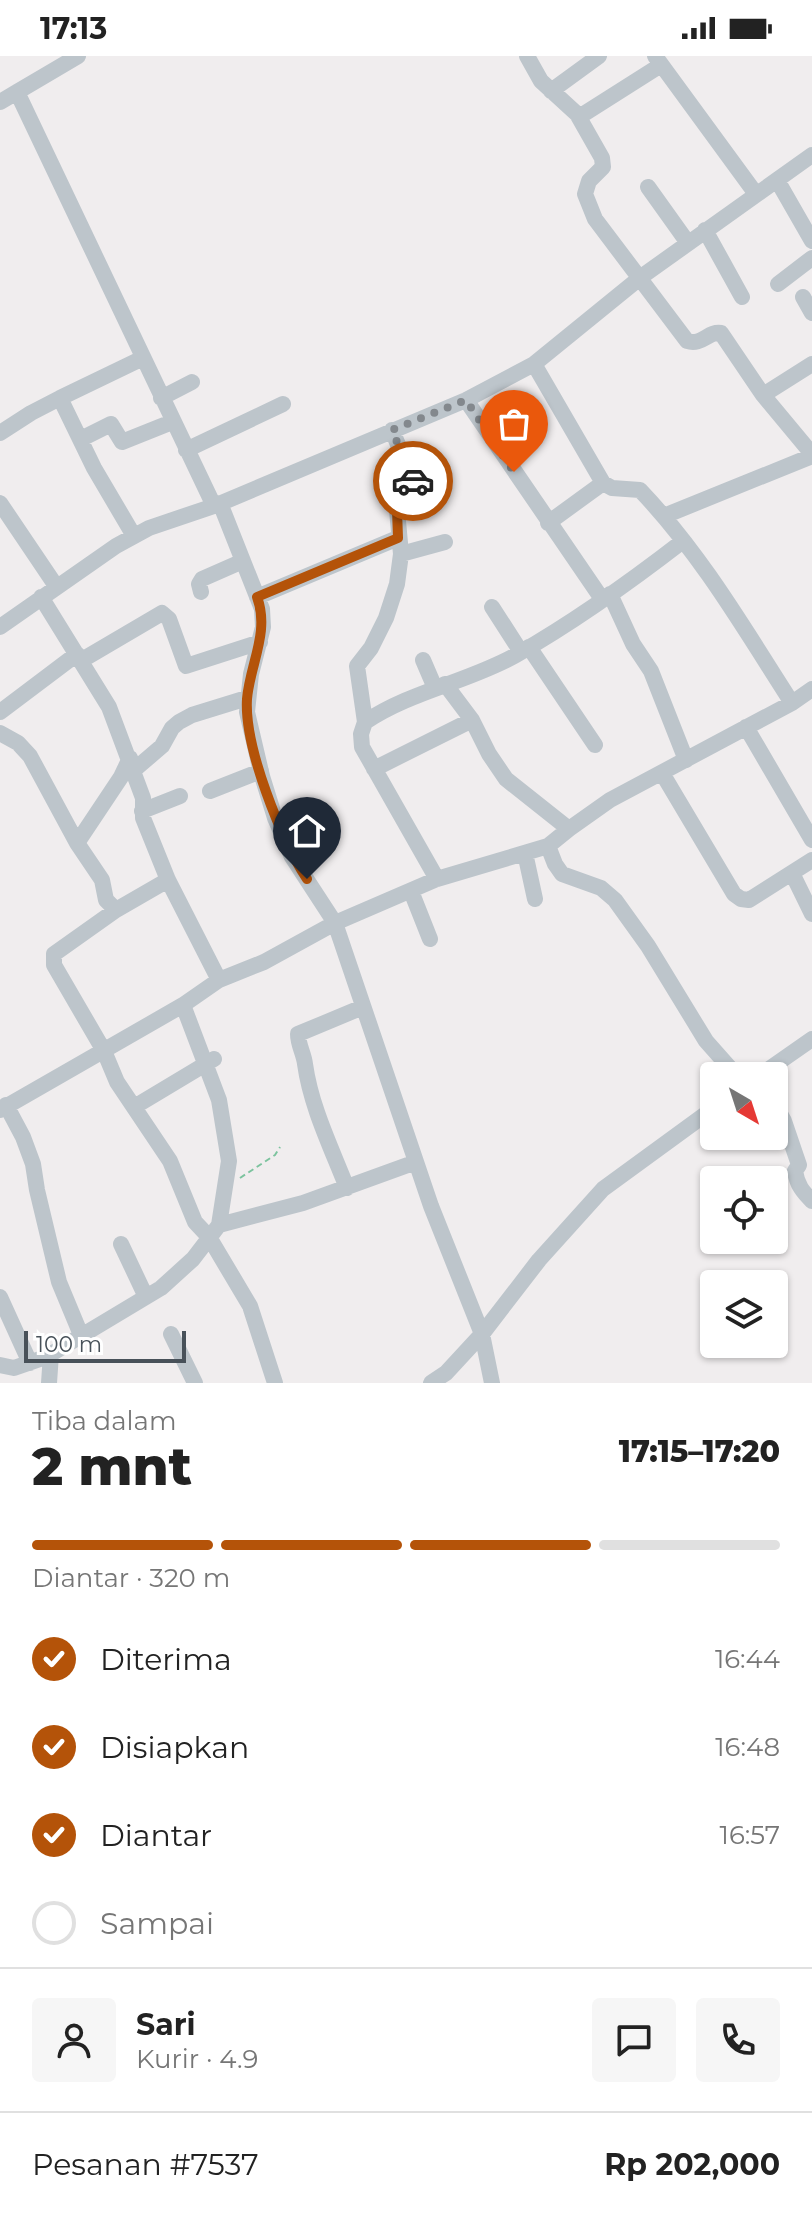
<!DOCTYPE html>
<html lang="id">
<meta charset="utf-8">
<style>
body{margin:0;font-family:Montserrat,sans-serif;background:#f6f6f6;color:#222;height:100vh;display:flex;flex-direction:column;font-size:30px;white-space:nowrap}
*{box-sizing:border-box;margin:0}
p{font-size:26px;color:#767676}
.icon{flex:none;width:44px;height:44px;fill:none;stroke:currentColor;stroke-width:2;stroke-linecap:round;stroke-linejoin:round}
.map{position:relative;height:1327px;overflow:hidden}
.sheet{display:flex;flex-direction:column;background:#fff;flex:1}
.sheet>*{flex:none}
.needle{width:52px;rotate:141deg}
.tools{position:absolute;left:700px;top:1006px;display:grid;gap:16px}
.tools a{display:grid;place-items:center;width:88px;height:88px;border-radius:8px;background:#fff;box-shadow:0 2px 6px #0004;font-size:40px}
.scale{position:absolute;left:24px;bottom:20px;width:162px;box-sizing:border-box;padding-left:8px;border:4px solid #485159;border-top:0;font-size:22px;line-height:28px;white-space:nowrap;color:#485159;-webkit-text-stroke:6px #fff;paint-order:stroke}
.pin{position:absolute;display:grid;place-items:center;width:68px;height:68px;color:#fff;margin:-82px -34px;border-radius:50% 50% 50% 0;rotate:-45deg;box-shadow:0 0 8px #0007}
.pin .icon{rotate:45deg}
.courier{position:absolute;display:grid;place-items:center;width:80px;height:80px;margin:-40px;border:6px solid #b45309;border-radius:50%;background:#fff;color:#222;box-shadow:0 2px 10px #0007}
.headline em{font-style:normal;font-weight:800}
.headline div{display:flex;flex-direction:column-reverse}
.headline{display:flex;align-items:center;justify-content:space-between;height:136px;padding:0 32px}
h1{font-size:52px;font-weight:800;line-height:60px}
.bar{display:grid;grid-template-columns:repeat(4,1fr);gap:12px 8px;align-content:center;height:96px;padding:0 32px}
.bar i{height:10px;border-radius:6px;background:#e0e0e0}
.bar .active{background:#b45309}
.bar p{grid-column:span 4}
.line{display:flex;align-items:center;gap:20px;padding:0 32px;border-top:2px solid #e0e0e0}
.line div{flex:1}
.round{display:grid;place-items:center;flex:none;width:84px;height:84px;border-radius:8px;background:#f6f6f6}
ol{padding:0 32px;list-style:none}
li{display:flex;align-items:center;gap:24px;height:88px}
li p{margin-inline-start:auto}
li .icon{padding:8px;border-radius:50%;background:#b45309;color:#fff;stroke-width:4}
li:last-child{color:#767676}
li i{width:44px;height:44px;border:4px solid #e0e0e0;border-radius:50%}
.status{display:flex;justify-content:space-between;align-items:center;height:56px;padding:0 40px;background:#fff;direction:ltr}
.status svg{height:22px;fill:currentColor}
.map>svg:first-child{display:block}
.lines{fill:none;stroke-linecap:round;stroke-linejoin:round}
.path{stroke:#7cc39e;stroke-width:2;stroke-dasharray:6 4;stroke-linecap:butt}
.minor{stroke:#bdc5cb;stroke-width:16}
.done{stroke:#83888d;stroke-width:8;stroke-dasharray:0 14.4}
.route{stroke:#b45309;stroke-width:10}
</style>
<div class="status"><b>17:13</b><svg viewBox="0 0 49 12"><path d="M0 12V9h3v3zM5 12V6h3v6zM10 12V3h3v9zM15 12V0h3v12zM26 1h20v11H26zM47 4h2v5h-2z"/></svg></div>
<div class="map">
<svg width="812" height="1327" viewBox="0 0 812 1327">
<rect width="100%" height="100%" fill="#f0edee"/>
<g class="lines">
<!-- path -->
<path class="path" d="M 240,1122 L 275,1099 L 280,1091"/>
<!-- minor -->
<path class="minor" d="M 78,0 L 17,36 L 214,450
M 527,0 L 541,25 L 577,58 L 602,102 L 603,111 L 589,125 L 585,138 L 595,163 L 687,285 C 702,290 708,275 721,277 L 763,339 L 812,398
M 655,0 L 756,138
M 551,35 L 599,0
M 0,46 L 17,36
M 579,61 L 661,9
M 777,124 L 812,185
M 648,131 L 688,187
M 705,174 L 742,241
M 778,228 L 812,202
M 803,241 L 812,257
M 534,308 L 603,427 L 612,432 L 640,434 C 701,498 745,574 792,647
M 763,339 L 812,308
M 60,342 L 143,302
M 161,342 L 192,326
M 466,344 L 602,543
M 392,374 L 414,428 L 408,441 L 397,454 L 401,498 L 397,528 L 386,562 L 371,592 L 357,610 L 365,666 L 361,678 L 362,691 L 437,823
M 0,377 L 31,357 L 60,342 L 94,412 L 134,480
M 81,383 L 111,368 L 122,386 L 172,366
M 186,394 L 283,348
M 0,447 L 56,530
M 220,447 L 262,553 L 263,571 L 251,618 L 247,656 L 262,720 L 275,762 L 292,801 L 335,867 L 431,1150 L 482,1278 L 492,1327
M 664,460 L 812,400
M 548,467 L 603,427
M 401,498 L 445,486
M 201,536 L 199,528 L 202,523 L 243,505
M 610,538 L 633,588 L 651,615 L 686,704
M 41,541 L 109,651 L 143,742 L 143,762 L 168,824 L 219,924
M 257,541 L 398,482
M 492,551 L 521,596
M 0,571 L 116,490 L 149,472 L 214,450 L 466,344 L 534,308 L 641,221 L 812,99
M 529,591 L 595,689
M 82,604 L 162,557 L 169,563 L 186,610 L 260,586
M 423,604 L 435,632
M 445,628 L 472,664 L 489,698 L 506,723 L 569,773 L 610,744 L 792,647 L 812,633
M 0,656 L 77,598
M 365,666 C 411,635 468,626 516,599 C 574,566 630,526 683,485
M 746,671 L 812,784
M 0,677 L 18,687 L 30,700 L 77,787 L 102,824 L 106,844 L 116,854 L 168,824
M 374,713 L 472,664
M 134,714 L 162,690 L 172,672 L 179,666 L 192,659 L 247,642
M 662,717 L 734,838 L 741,843 L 749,844 L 812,804
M 210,735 L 261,715
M 142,755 L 180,740
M 77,787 L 121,721 L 130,702
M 548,790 L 555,808 L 562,818 L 601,832 L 615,844 L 648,890 L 706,985 L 737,1020
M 291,797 L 317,785
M 525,797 L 535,843
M 792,817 L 812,858
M 411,835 L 430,883
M 116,854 L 54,898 L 54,909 L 104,995 L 117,1026 L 170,1105 L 195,1166 L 209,1181 L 250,1250 L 275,1327
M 759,1020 L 812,983
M 774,1047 L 784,1065 L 799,1109 L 795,1115 C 797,1129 803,1136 812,1145
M 6,1049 L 23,1081 L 33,1108 L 37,1134 L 59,1226 L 81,1279
M 134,1051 L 214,1003
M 0,1054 L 183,949 L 219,924 L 264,906 L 335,867 L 437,823 L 548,790 L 569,773
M 347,1132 C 331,1091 311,1051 305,1008 C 304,998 298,989 298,978 L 363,951
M 219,1169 L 303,1147 L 416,1106
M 121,1188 L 146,1241
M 0,1241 L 30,1307
M 171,1278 L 195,1327
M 0,1309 L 14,1312 L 40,1303
M 49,1327 L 51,1298 L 161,1232 L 193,1203 L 219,1169 L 229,1105 L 219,1044 L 183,949
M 431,1327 L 446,1317 L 482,1278 L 539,1204 L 603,1133 L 714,1052"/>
</g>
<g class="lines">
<!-- done -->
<path class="done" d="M 413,425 L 392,374 L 466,344 L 514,416"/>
<!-- route -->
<path class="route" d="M 307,823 C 281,783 244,691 247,643 C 250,608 270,576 257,541 L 398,482 L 397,454 L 413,433 L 413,425"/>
</g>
</svg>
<div class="tools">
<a><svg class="needle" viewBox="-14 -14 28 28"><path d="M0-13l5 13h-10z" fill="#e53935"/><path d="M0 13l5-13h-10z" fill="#767676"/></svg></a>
<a><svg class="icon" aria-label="locate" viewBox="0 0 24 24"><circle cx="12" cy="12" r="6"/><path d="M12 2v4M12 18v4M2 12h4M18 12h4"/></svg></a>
<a><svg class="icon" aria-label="layers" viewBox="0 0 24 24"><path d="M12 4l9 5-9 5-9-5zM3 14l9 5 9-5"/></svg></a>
</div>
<div class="scale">100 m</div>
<div class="pin" style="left:514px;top:416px;background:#ea580c"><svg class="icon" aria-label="bag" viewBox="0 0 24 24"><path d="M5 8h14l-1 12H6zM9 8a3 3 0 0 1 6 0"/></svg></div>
<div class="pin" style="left:307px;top:823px;background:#1f2937"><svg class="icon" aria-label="home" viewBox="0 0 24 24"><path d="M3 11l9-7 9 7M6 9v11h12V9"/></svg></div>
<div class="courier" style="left:413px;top:425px"><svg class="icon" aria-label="car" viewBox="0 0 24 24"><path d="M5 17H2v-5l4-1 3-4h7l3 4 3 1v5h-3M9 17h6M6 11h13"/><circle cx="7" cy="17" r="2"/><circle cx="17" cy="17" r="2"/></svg></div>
</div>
<section class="sheet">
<div class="headline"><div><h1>2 mnt</h1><p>Tiba dalam</p></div><em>17:15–17:20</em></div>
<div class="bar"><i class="active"></i><i class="active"></i><i class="active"></i><i></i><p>Diantar · 320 m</p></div>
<ol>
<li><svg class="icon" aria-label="check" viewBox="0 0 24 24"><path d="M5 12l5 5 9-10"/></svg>Diterima<p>16:44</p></li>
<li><svg class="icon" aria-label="check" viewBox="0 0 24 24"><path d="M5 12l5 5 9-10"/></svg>Disiapkan<p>16:48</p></li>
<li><svg class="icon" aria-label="check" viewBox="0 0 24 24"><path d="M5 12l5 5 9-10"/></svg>Diantar<p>16:57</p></li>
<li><i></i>Sampai</li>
</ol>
<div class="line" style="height:144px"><a class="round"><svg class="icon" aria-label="person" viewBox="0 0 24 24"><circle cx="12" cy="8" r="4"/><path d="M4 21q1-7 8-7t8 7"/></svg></a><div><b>Sari</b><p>Kurir · 4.9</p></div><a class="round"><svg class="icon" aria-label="chat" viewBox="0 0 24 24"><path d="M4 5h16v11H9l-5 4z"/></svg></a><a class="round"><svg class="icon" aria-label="phone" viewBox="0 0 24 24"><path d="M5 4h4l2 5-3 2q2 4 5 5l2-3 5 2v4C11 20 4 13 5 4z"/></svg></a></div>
<div class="line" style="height:104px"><div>Pesanan #7537</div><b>Rp 202,000</b></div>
</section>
